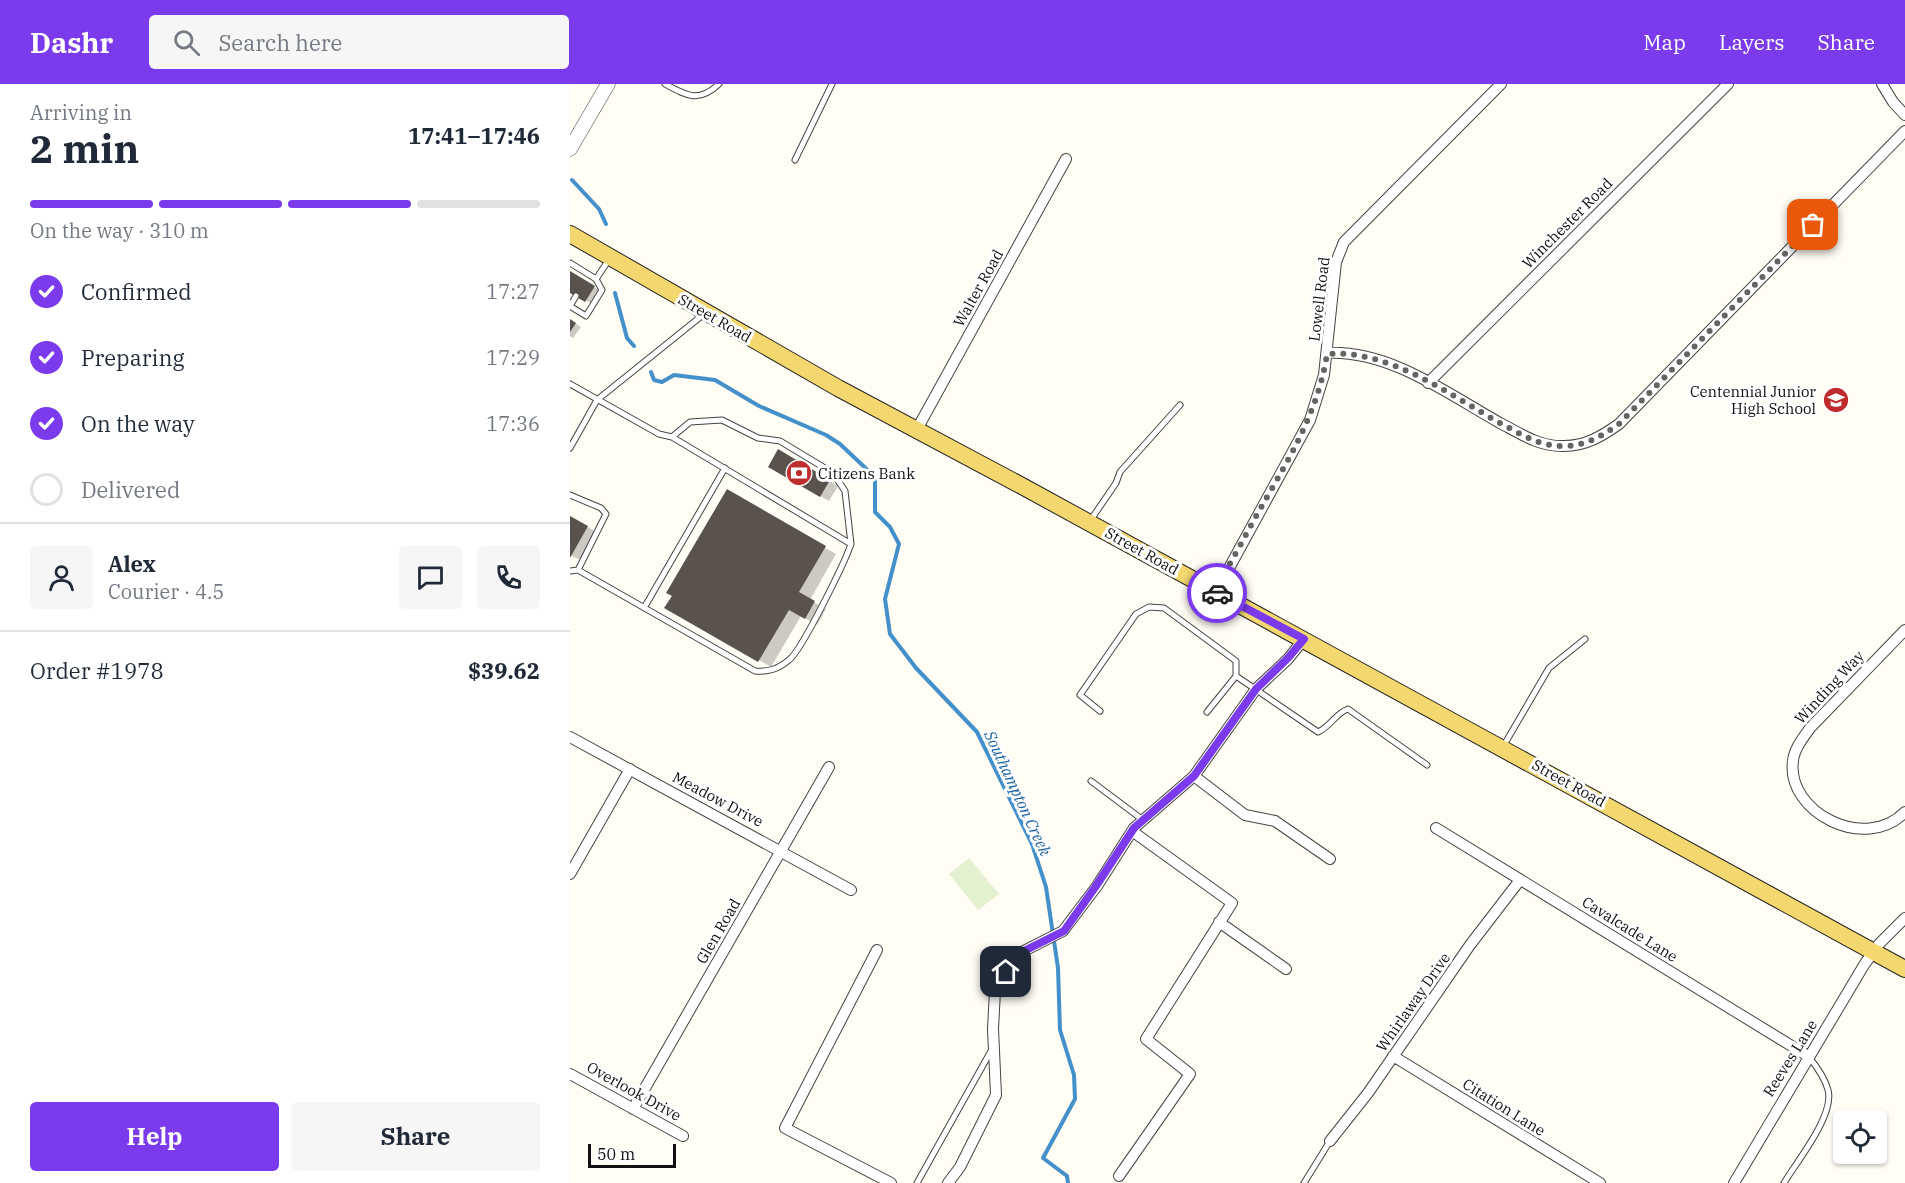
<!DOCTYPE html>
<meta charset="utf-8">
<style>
body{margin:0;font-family:"IBM Plex Serif",serif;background:#f6f6f7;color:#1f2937;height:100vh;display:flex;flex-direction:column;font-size:22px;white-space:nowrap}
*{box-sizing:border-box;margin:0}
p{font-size:20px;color:#747a83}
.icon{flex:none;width:33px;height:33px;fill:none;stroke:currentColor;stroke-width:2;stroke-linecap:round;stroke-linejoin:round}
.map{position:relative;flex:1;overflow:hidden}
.side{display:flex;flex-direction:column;background:#fff;width:570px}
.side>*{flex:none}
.buttons{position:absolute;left:1263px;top:1026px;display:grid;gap:12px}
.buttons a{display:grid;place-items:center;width:54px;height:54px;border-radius:6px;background:#fff;box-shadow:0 2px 4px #0004;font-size:30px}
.scale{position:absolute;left:18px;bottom:15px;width:88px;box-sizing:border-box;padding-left:6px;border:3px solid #111;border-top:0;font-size:16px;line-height:21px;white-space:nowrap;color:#111;-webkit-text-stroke:4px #fff;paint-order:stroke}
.pin{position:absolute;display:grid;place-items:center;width:51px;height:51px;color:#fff;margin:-26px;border-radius:12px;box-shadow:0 3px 9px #0006}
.courier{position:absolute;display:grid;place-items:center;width:60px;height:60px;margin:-30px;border:4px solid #7c3aed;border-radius:50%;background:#fff;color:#222;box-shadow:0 2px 8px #0007}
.headline em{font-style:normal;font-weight:700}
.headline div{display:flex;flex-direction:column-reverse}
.headline{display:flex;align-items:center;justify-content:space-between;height:102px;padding:0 30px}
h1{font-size:39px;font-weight:700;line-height:45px}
.bar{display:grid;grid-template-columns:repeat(4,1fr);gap:9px 6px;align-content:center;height:72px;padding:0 30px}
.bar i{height:8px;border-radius:4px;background:#e0e1e3}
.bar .selected{background:#7c3aed}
.bar p{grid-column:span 4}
.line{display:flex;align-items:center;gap:15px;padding:0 30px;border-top:2px solid #e0e1e3}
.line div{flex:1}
.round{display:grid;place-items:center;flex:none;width:63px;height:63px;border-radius:6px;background:#f6f6f7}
ol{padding:0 30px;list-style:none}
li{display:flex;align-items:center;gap:18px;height:66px}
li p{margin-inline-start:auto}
li .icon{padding:6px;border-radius:50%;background:#7c3aed;color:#fff;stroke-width:4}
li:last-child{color:#747a83}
li i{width:33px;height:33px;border:3px solid #e0e1e3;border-radius:50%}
.button{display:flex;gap:12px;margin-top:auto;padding:12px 30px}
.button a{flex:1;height:69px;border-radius:6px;background:#7c3aed;color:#fff;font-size:24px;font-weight:700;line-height:69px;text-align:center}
.button a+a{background:#f6f6f7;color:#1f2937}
header{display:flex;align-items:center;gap:36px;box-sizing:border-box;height:84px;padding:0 30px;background:#7c3aed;color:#fff}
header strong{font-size:28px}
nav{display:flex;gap:33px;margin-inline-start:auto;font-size:21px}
.search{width:420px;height:54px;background:#f6f6f7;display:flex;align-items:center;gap:15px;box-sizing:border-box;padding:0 21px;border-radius:6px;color:#747a83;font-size:22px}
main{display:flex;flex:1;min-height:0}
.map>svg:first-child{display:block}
.pitch{fill:#e4f1d0}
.shadow{fill:#0003}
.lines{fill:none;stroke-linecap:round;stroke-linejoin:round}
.stream{stroke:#4390ca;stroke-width:4}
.building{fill:#59524d}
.service-casing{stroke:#444;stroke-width:7}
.minor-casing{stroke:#444;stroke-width:12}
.tertiary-casing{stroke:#444;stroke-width:15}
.primary-casing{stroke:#222;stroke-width:18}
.service{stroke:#fff;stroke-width:5}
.minor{stroke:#fff;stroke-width:10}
.tertiary{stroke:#fff;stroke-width:14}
.primary{stroke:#f4d86f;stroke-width:16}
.done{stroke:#646460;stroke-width:6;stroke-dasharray:0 10.8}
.route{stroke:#7c3aed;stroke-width:8}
.labels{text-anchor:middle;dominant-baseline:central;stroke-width:6;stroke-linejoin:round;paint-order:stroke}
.street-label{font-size:15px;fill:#111;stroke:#fff}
.poi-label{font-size:15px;fill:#111;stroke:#fff;text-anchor:end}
.water-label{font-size:16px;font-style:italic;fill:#1c62a0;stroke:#fff}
</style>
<header>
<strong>Dashr</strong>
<div class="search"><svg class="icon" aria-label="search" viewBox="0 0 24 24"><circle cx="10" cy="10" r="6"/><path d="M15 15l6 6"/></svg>Search here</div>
<nav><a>Map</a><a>Layers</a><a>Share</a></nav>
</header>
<main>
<section class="side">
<div class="headline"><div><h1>2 min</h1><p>Arriving in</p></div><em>17:41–17:46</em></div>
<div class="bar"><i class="selected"></i><i class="selected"></i><i class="selected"></i><i></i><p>On the way · 310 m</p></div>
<ol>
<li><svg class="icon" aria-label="check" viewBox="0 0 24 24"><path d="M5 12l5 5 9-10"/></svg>Confirmed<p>17:27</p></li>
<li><svg class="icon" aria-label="check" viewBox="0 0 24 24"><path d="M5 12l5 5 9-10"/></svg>Preparing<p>17:29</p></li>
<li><svg class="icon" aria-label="check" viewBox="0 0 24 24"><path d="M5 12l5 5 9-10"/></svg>On the way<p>17:36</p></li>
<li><i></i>Delivered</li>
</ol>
<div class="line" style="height:108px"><a class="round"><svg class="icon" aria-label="person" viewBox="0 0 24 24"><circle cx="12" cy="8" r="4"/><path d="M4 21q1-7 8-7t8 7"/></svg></a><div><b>Alex</b><p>Courier · 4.5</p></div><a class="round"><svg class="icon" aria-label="chat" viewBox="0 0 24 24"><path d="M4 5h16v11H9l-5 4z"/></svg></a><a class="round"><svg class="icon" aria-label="phone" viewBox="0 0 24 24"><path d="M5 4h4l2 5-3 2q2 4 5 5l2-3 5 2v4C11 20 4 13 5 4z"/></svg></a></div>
<div class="line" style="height:78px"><div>Order #1978</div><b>$39.62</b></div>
<div class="button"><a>Help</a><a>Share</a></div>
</section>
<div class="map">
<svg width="1335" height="1099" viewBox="0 0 1335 1099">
<rect width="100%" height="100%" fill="#fffdf4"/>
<!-- pitch -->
<path class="pitch" d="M 399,774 L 429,810 L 408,826 L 379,790 Z"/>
<!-- shadow -->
<path class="shadow" d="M 0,188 L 32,208 L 24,221 L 0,207 Z
M 0,236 L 11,243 L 3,254 L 0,252 Z
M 209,367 L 268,402 L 259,417 L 200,383 Z
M 157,407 L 266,470 L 240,516 L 256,525 L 247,541 L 231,532 L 201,583 L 96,523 Z
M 0,433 L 26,448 L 10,476 L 0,471 Z"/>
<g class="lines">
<!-- stream -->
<path class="stream" d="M 2,96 L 29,125 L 36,140
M 45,209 L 57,254 L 64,262
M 81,288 L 84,296 L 92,298 L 104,291 L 145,296 L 189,322 L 256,351 L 270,360 L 305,393 L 305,428 L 320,443 L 329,460 L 315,515 L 320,550 L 346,584 L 407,648 L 462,760 L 476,803 L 488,884 L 490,946 L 504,991 L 505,1015 L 473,1074 L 497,1092 L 498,1099"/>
</g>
<!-- building -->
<path class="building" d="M 0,187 L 25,202 L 15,218 L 0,209 Z
M 0,235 L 6,239 L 0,248 Z
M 208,365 L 260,396 L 250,413 L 198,383 Z
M 157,405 L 256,462 L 229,508 L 245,517 L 235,535 L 219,526 L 188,578 L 94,524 L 102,512 L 96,509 Z
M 0,432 L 18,442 L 0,474 Z"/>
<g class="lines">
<!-- service casing -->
<g class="service-casing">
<path id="service" d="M 95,0 C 117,12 129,19 149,0
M 225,76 L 262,0
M 0,179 L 26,195 L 40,174
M 6,212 L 0,222 L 16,232 L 32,206 L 26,195
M 0,300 L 89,350 L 102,353 L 281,460 C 275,478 232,566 219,576 C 208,585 199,588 185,587 L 8,486 L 0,487
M 102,353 L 120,338 L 152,336 L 188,354 L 210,357 L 263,389 L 275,407 L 281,460
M 0,364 L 27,316 L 134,230
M 0,411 L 31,424 L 36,430 L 8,486
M 520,437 L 546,399 L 550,388 L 610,321
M 74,524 L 155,384
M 530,627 L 510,611 L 566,530 L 579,523 L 594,524 L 666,577 L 666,592 L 748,648 C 761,642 766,629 778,625 L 857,681
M 637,628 L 666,592
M 934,661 L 979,584 L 1015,555
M 521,697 L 573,736
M 347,1099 L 421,967
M 734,1099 L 760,1057
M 1214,1099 C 1227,1077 1265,1031 1258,1006 C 1255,994 1247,983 1239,973"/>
</g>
<!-- minor casing -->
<g class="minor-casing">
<path id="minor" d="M 1312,0 L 1323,18 L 1335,31
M 757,269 C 820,266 878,310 930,339 C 951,350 970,363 994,362 C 1016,362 1032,352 1049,340 L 1335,47
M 858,299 L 1158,0
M 346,347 L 496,75
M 646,508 L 740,336 L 754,291 L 766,178 L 774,158 L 931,0
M 1335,546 L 1240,644 C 1233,654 1224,665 1223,677 C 1216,728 1295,769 1335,728
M 0,653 L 281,806
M 624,692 L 675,731 L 705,737 L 760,775
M 866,744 L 1238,972
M 0,790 L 60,685
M 649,838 L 716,885
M 307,866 L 215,1044 L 321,1099
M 823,972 L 1030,1099
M 0,990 L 113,1052
M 63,1025 L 259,683
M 760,1057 L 798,1009 L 900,861 L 950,796
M 549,1092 L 620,990 L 576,955 L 662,819 L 562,747
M 378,1099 L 390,1083 L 426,1011 L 423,945 L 425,907 L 448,870 L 493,847 L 527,802 L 564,744 L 624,692 L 686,605 L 718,575 L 734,555
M 1164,1099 L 1294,881 L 1309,860 L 1335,834"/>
</g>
<!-- tertiary casing -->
<g class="tertiary-casing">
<path id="tertiary" d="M 0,65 L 38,0"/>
</g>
<!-- primary casing -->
<g class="primary-casing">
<path id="primary" d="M 0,150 L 268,304 L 452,402 L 1335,885"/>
</g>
<!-- service -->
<use href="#service" class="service"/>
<!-- minor -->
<use href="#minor" class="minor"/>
<!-- tertiary -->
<use href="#tertiary" class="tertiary"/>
<!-- primary -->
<use href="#primary" class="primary"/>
</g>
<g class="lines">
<!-- done -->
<path class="done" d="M 647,509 C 650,494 663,475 671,460 C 704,396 746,342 757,270 C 819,265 878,310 930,339 C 951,350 970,363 994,362 C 1016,362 1032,352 1049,340 L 1243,141"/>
<!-- route -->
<path class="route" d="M 436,888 L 448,870 L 494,847 L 526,802 L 564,744 L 624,692 L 686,605 L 718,574 L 734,555 L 647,509"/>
</g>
<!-- icons -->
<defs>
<g id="school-disc" transform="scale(1.35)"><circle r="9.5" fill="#be2c2e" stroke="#fff"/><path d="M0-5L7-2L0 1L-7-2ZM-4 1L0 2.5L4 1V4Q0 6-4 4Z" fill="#fff"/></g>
<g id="bank-disc" transform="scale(1.35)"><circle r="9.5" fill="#be2c2e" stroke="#fff"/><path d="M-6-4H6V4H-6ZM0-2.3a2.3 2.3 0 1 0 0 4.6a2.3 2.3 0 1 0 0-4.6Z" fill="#fff"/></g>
</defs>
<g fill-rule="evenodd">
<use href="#school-disc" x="1266" y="316"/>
<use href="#bank-disc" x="229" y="389"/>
</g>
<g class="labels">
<!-- street labels -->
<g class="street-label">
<text transform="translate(997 139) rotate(-45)">Winchester Road</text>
<text transform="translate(408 204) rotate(-61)">Walter Road</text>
<text transform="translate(749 215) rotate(-83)">Lowell Road</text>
<text transform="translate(145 234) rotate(30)">Street Road</text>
<text transform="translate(572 467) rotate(29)">Street Road</text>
<text transform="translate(1259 603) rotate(-47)">Winding Way</text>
<text transform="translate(999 699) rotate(29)">Street Road</text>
<text transform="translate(148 715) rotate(28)">Meadow Drive</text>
<text transform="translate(1060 845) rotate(32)">Cavalcade Lane</text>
<text transform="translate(148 847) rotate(-60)">Glen Road</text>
<text transform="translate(843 918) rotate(-55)">Whirlaway Drive</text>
<text transform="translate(1220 974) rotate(-58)">Reeves Lane</text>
<text transform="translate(64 1007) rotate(29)">Overlook Drive</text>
<text transform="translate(934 1023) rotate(32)">Citation Lane</text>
</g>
<!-- poi labels -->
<g class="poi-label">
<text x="1246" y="307">Centennial Junior<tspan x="1246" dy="17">High School</tspan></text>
<text x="248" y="389" text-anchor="start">Citizens Bank</text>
</g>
<!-- water labels -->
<g class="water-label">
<text transform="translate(448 709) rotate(65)">Southampton Creek</text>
</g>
</g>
</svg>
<div class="buttons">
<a><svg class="icon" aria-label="locate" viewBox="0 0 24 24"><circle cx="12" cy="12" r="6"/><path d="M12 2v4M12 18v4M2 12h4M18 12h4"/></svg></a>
</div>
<div class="scale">50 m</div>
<div class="pin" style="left:1243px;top:141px;background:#ea580c"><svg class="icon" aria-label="bag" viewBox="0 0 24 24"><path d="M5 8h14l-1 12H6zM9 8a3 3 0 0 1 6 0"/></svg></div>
<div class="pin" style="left:436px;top:888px;background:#1f2937"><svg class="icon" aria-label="home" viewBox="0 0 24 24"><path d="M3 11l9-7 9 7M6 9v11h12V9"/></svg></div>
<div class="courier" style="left:647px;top:509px"><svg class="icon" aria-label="car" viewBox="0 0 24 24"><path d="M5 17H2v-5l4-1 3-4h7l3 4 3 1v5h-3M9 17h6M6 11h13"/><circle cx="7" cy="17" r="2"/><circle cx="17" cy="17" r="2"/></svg></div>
</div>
</main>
